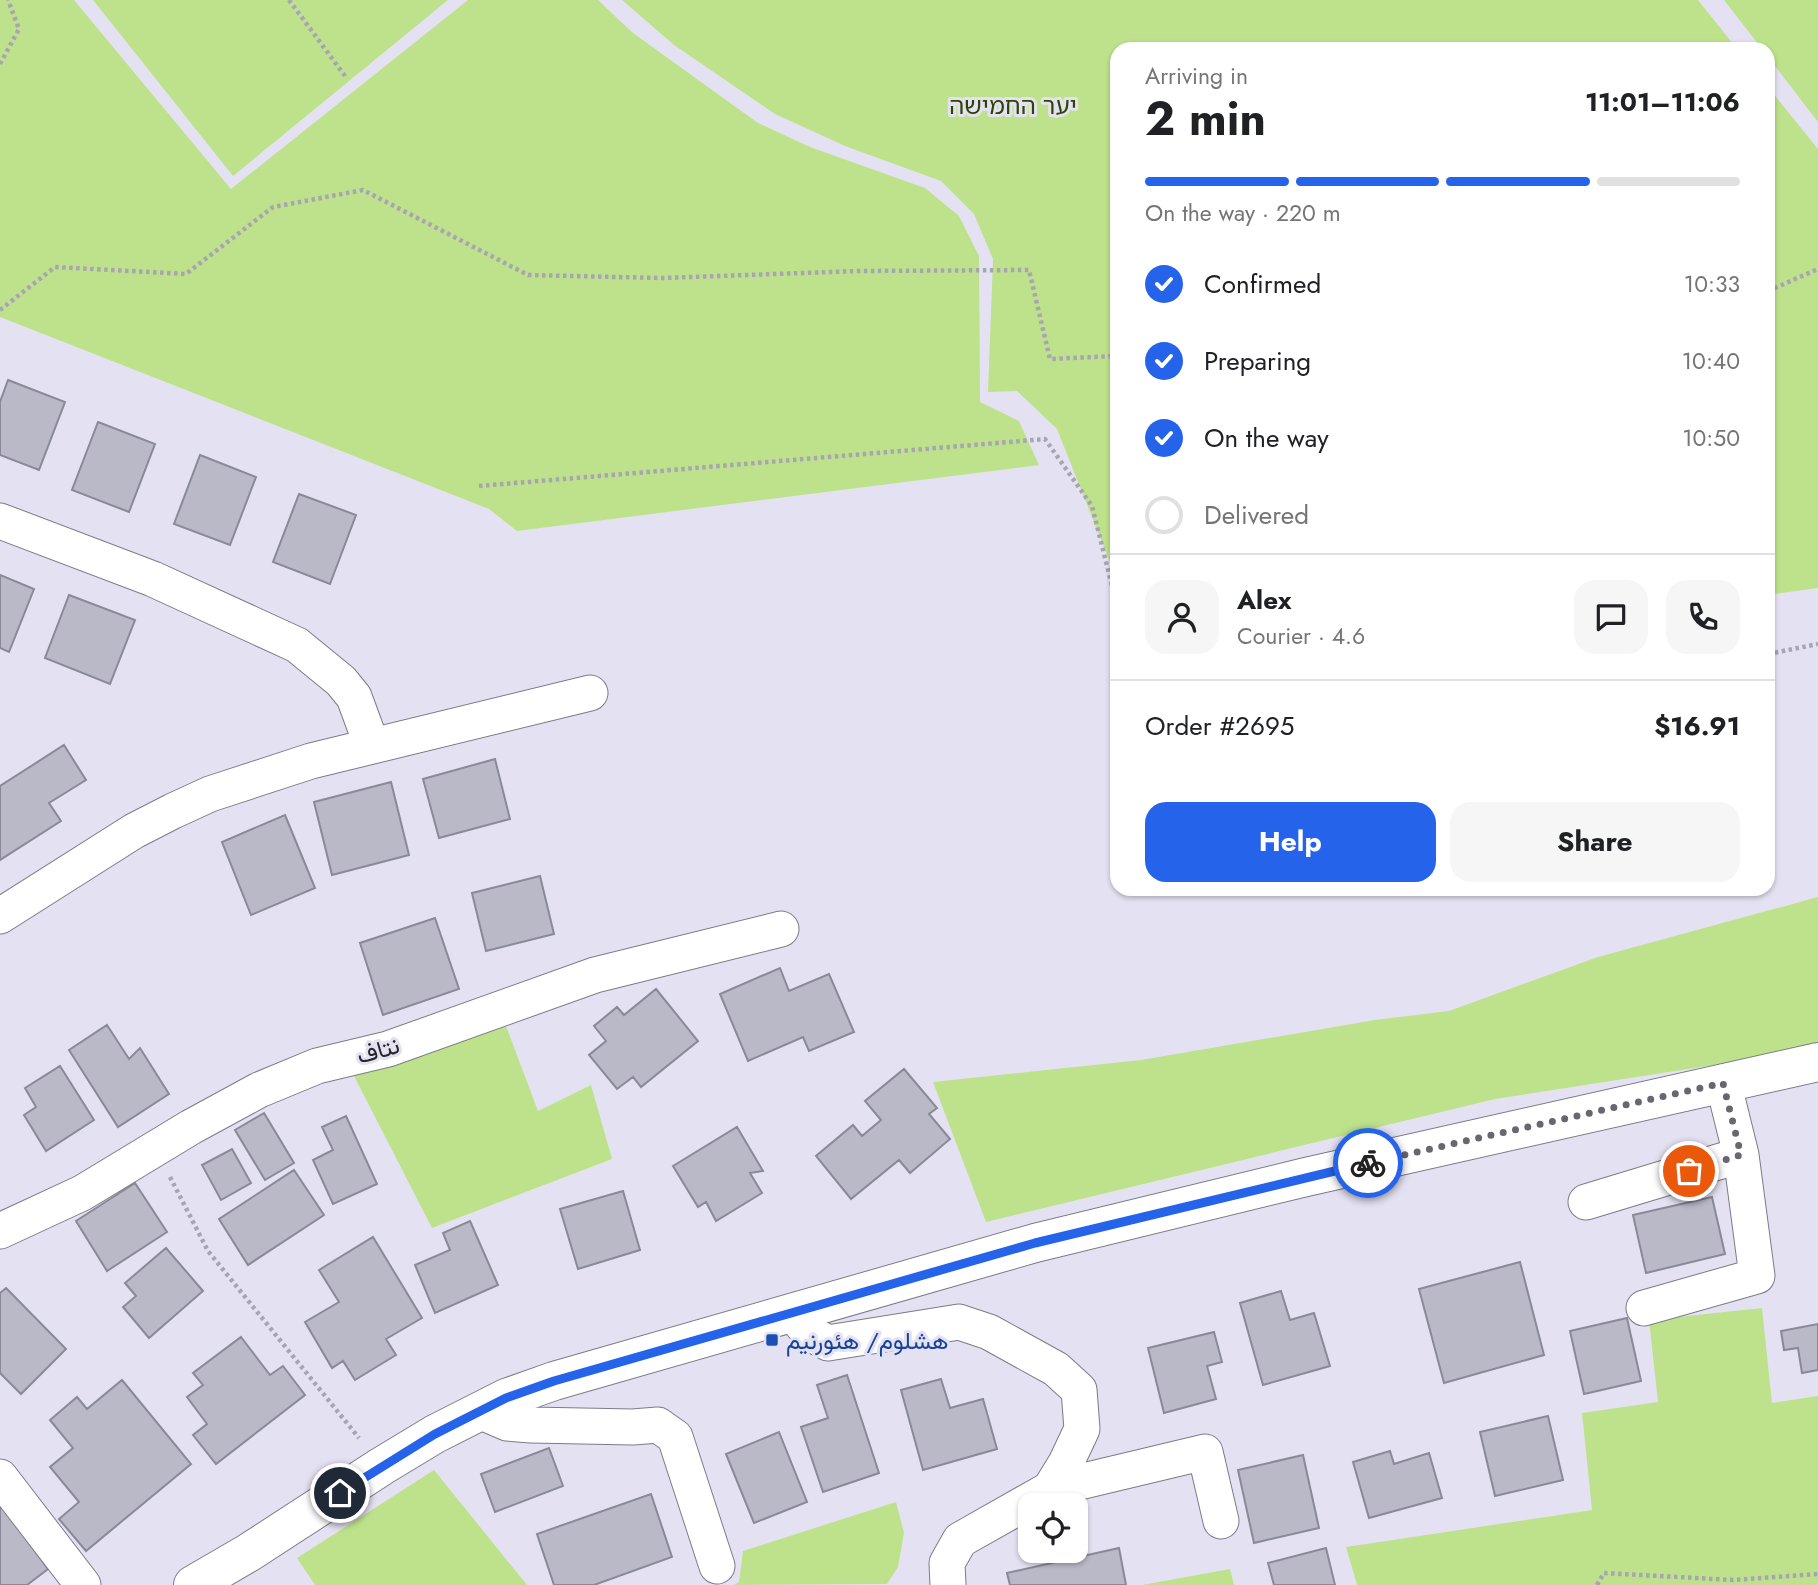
<!DOCTYPE html>
<meta charset="utf-8">
<style>
body{margin:0;font-family:Jost,Vazirmatn,"Noto Sans Hebrew",sans-serif;background:#f6f6f6;color:#202124;height:100vh;display:flex;flex-direction:column;font-size:26px;white-space:nowrap}
*{box-sizing:border-box;margin:0}
p{font-size:23px;color:#757577}
.icon{flex:none;width:38px;height:38px;fill:none;stroke:currentColor;stroke-width:2;stroke-linecap:round;stroke-linejoin:round}
.map{position:relative;flex:1;overflow:hidden}
.sheet{position:absolute;left:1110px;top:42px;width:665px;height:854px;display:flex;flex-direction:column;background:#fff;border-radius:21px;box-shadow:0 2px 5px #0004}
.sheet>*{flex:none}
.controls{position:absolute;left:1018px;top:1493px;display:grid;gap:14px}
.controls a{display:grid;place-items:center;width:70px;height:70px;border-radius:14px;background:#fff;box-shadow:0 2px 5px #0004;font-size:35px}
.pin{position:absolute;display:grid;place-items:center;width:60px;height:60px;color:#fff;margin:-30px;border:4px solid #fff;border-radius:50%;box-shadow:0 2px 7px #0007}
.courier{position:absolute;display:grid;place-items:center;width:70px;height:70px;margin:-35px;border:5px solid #2563eb;border-radius:50%;background:#fff;color:#222;box-shadow:0 2px 9px #0007}
.headline em{font-style:normal;font-weight:700}
.headline div{display:flex;flex-direction:column-reverse}
.headline{display:flex;align-items:center;justify-content:space-between;height:119px;padding:0 35px}
h1{font-size:46px;font-weight:700;line-height:52px}
.bar{display:grid;grid-template-columns:repeat(4,1fr);gap:10px 7px;align-content:center;height:84px;padding:0 35px}
.bar i{height:9px;border-radius:5px;background:#e0e0e0}
.bar .on{background:#2563eb}
.bar p{grid-column:span 4}
.line{display:flex;align-items:center;gap:18px;padding:0 35px;border-top:2px solid #e0e0e0}
.line div{flex:1}
.round{display:grid;place-items:center;flex:none;width:74px;height:74px;border-radius:21px;background:#f6f6f6}
ol{padding:0 35px;list-style:none}
li{display:flex;align-items:center;gap:21px;height:77px}
li p{margin-inline-start:auto}
li .icon{padding:7px;border-radius:50%;background:#2563eb;color:#fff;stroke-width:4}
li:last-child{color:#757577}
li i{width:38px;height:38px;border:4px solid #e0e0e0;border-radius:50%}
.primary-button{display:flex;gap:14px;margin-top:auto;padding:14px 35px}
.primary-button a{flex:1;height:80px;border-radius:21px;background:#2563eb;color:#fff;font-size:28px;font-weight:700;line-height:80px;text-align:center}
.primary-button a+a{background:#f6f6f6;color:#202124}
.map>svg:first-child{display:block}
.green{fill:#bee28b}
.building{fill:#b9b9c8;stroke:#8a8998;stroke-width:2}
.lines{fill:none;stroke-linecap:round;stroke-linejoin:round}
.minor-casing{stroke:#7c7b89;stroke-width:37}
.major-casing{stroke:#7c7b89;stroke-width:40}
.path{stroke:#a7a5b2;stroke-width:4.5;stroke-dasharray:3.5 3.5;stroke-linecap:butt}
.minor{stroke:#fff;stroke-width:35}
.major{stroke:#fff;stroke-width:38}
.done{stroke:#686771;stroke-width:7;stroke-dasharray:0 12.6}
.route{stroke:#2563eb;stroke-width:9}
.transit-dot{fill:#1a4fb4;stroke:#e4e2f2;stroke-width:2.5}
.labels{text-anchor:middle;dominant-baseline:central;stroke-width:6;stroke-linejoin:round;paint-order:stroke}
.park-label{font-size:24px;fill:#2f4401;stroke:#e4e2f2}
.street-label{font-size:24px;fill:#26252b;stroke:#e4e2f2}
.transit-label{font-size:24px;fill:#164399;stroke:#e4e2f2;text-anchor:start}
</style>
<div class="map">
<svg width="1818" height="1585" viewBox="0 0 1818 1585">
<rect width="100%" height="100%" fill="#e4e2f2"/>
<!-- green -->
<path class="green" d="M 0,0 L 74,0 L 231,189 L 468,0 L 598,0 L 633,33 L 758,123 L 810,147 L 925,188 L 959,216 L 979,256 L 980,402 L 1019,421 L 1039,465 L 517,531 L 489,509 L 0,317 Z
M 93,0 L 448,0 L 233,176 Z
M 622,0 L 1698,0 L 1737,49 L 1116,49 L 1116,569 L 1109,560 L 1057,429 L 1017,391 L 988,392 L 993,259 L 974,214 L 941,181 L 845,146 L 775,114 L 674,45 Z
M 1724,0 L 1818,0 L 1818,122 L 1768,57 L 1768,49 L 1762,49 Z
M 1768,87 L 1818,149 L 1818,588 L 1768,595 Z
M 1818,897 L 1818,1046 L 1791,1053 L 1495,1099 L 986,1222 L 933,1082 L 1141,1060 L 1375,1020 L 1449,1011 L 1598,957 Z
M 506,1026 L 538,1111 L 591,1085 L 612,1159 L 432,1228 L 354,1076 Z
M 1762,1308 L 1772,1403 L 1818,1396 L 1818,1585 L 1357,1585 L 1346,1547 L 1592,1510 L 1582,1413 L 1658,1402 L 1649,1320 Z
M 434,1470 L 527,1585 L 315,1585 L 297,1558 Z
M 896,1502 L 904,1533 L 898,1567 L 887,1584 L 734,1585 L 739,1582 L 743,1551 Z
M 1230,1569 L 1234,1585 L 1142,1585 Z"/>
<!-- building -->
<path class="building" d="M 8,380 L 65,402 L 39,470 L 0,455 L 0,402 Z
M 98,422 L 155,444 L 129,512 L 72,490 Z
M 200,455 L 256,477 L 230,545 L 174,524 Z
M 299,494 L 356,515 L 330,584 L 273,562 Z
M 0,575 L 34,589 L 9,652 L 0,648 Z
M 69,595 L 135,620 L 110,684 L 45,658 Z
M 64,745 L 86,780 L 49,803 L 61,821 L 0,860 L 0,786 Z
M 495,759 L 510,819 L 439,838 L 423,779 Z
M 391,782 L 409,855 L 332,875 L 314,802 Z
M 285,815 L 315,888 L 251,915 L 222,842 Z
M 540,876 L 554,934 L 486,951 L 472,893 Z
M 435,918 L 459,989 L 383,1015 L 360,943 Z
M 780,968 L 789,991 L 829,974 L 854,1032 L 809,1051 L 803,1037 L 748,1061 L 720,994 Z
M 656,989 L 698,1041 L 641,1087 L 633,1077 L 617,1089 L 589,1055 L 606,1041 L 594,1026 L 617,1007 L 624,1015 Z
M 107,1025 L 129,1059 L 140,1048 L 169,1094 L 118,1127 L 69,1050 Z
M 60,1066 L 94,1120 L 46,1151 L 24,1115 L 36,1107 L 25,1088 Z
M 904,1069 L 937,1108 L 929,1114 L 950,1139 L 910,1173 L 899,1160 L 851,1199 L 816,1156 L 853,1125 L 862,1136 L 881,1120 L 865,1101 Z
M 264,1113 L 294,1163 L 265,1180 L 235,1130 Z
M 346,1116 L 377,1184 L 333,1204 L 313,1160 L 333,1150 L 322,1127 Z
M 737,1127 L 763,1171 L 750,1173 L 762,1193 L 716,1221 L 706,1202 L 698,1207 L 673,1166 Z
M 232,1149 L 251,1183 L 221,1200 L 202,1165 Z
M 294,1170 L 324,1215 L 248,1265 L 219,1219 Z
M 135,1183 L 167,1232 L 107,1271 L 76,1221 Z
M 623,1191 L 640,1250 L 578,1269 L 560,1209 Z
M 1712,1197 L 1725,1254 L 1646,1273 L 1633,1215 Z
M 470,1221 L 498,1285 L 435,1313 L 415,1265 L 450,1250 L 443,1233 Z
M 373,1237 L 422,1318 L 386,1339 L 396,1355 L 355,1380 L 343,1361 L 332,1368 L 305,1322 L 339,1302 L 319,1270 Z
M 166,1248 L 203,1291 L 149,1338 L 123,1307 L 136,1296 L 125,1283 Z
M 1520,1262 L 1544,1355 L 1444,1383 L 1419,1289 Z
M 6,1288 L 66,1349 L 21,1394 L 0,1373 L 0,1293 Z
M 1281,1291 L 1290,1320 L 1314,1313 L 1330,1366 L 1263,1385 L 1240,1303 Z
M 1627,1318 L 1641,1381 L 1584,1394 L 1570,1331 Z
M 1818,1324 L 1818,1370 L 1802,1373 L 1798,1348 L 1784,1350 L 1781,1331 Z
M 1214,1332 L 1222,1362 L 1207,1366 L 1216,1399 L 1164,1413 L 1148,1348 Z
M 241,1337 L 270,1375 L 283,1366 L 305,1395 L 216,1464 L 193,1435 L 207,1424 L 187,1397 L 203,1385 L 193,1373 Z
M 847,1375 L 879,1473 L 823,1492 L 801,1427 L 828,1418 L 817,1385 Z
M 941,1379 L 950,1408 L 983,1399 L 997,1449 L 923,1470 L 901,1390 Z
M 122,1380 L 191,1464 L 86,1551 L 59,1519 L 79,1502 L 50,1467 L 73,1448 L 50,1420 L 77,1397 L 87,1409 Z
M 1548,1416 L 1563,1480 L 1495,1496 L 1480,1432 Z
M 779,1432 L 807,1502 L 754,1523 L 726,1454 Z
M 549,1448 L 563,1486 L 495,1512 L 481,1474 Z
M 1390,1451 L 1394,1464 L 1429,1453 L 1442,1498 L 1369,1518 L 1353,1462 Z
M 1303,1455 L 1319,1528 L 1254,1543 L 1238,1470 Z
M 651,1494 L 672,1557 L 594,1585 L 554,1585 L 537,1534 Z
M 0,1502 L 48,1569 L 27,1585 L 0,1585 Z
M 1119,1548 L 1126,1585 L 1010,1585 L 1007,1573 Z
M 1326,1548 L 1335,1585 L 1274,1585 L 1268,1563 Z"/>
<g class="lines">
<!-- minor casing -->
<g class="minor-casing">
<path id="minor" d="M 0,521 L 153,579 L 297,645 L 341,681 L 354,697 L 372,746
M 0,916 L 134,831 L 173,811 L 210,794 L 311,761 L 590,693
M 1586,1202 L 1741,1155
M 0,1231 L 82,1193 L 191,1127 L 259,1090 L 317,1066 L 388,1049 L 595,975 L 781,929
M 1644,1308 L 1757,1276 L 1741,1155 L 1723,1082
M 792,1312 L 808,1332 L 828,1343 L 959,1322 L 989,1332 L 1056,1369 L 1079,1390 L 1082,1429 L 1066,1463 L 1050,1489 L 960,1540 L 947,1563 L 948,1585
M 479,1411 L 507,1423 L 531,1425 L 633,1427 L 658,1425 L 675,1437 L 717,1566
M 0,1477 L 83,1585
M 1050,1489 L 1205,1452 L 1221,1521"/>
</g>
<!-- major casing -->
<g class="major-casing">
<path id="major" d="M 193,1585 L 248,1553 L 382,1466 L 435,1434 L 506,1398 L 554,1381 L 1035,1243 L 1306,1177 L 1818,1062"/>
</g>
<!-- path -->
<path class="path" d="M 289,0 L 345,76
M 0,64 L 19,29 L 8,0
M 1768,291 L 1818,269
M 0,310 L 55,267 L 186,274 L 273,207 L 363,190 L 528,275 L 661,278 L 860,271 L 1029,270 L 1050,359 L 1116,356
M 479,486 L 1045,439 L 1092,506 L 1116,602
M 1768,654 L 1818,644
M 170,1177 L 208,1251 L 359,1438
M 1597,1585 L 1604,1573 L 1733,1580 L 1818,1574"/>
<!-- minor -->
<use href="#minor" class="minor"/>
<!-- major -->
<use href="#major" class="major"/>
</g>
<g class="lines">
<!-- done -->
<path class="done" d="M 1368,1163 L 1723,1083 L 1741,1155 L 1689,1171"/>
<!-- route -->
<path class="route" d="M 340,1493 L 435,1434 L 506,1398 L 554,1381 L 1035,1243 L 1368,1163"/>
</g>
<!-- markers -->
<rect class="transit-dot" x="765" y="1333" width="14" height="14" rx="3.5"/>
<g class="labels">
<!-- park labels -->
<g class="park-label">
<text x="1013" y="105">יער החמישה</text>
</g>
<!-- street labels -->
<g class="street-label">
<text transform="translate(378 1050) rotate(-16)">نتاف</text>
</g>
<!-- transit labels -->
<g class="transit-label">
<text x="786" y="1340">هشلوم/ هئورنيم</text>
</g>
</g>
</svg>
<div class="controls">
<a><svg class="icon" aria-label="locate" viewBox="0 0 24 24"><circle cx="12" cy="12" r="6"/><path d="M12 2v4M12 18v4M2 12h4M18 12h4"/></svg></a>
</div>
<div class="pin" style="left:1689px;top:1171px;background:#ea580c"><svg class="icon" aria-label="bag" viewBox="0 0 24 24"><path d="M5 8h14l-1 12H6zM9 8a3 3 0 0 1 6 0"/></svg></div>
<div class="pin" style="left:340px;top:1493px;background:#1f2937"><svg class="icon" aria-label="home" viewBox="0 0 24 24"><path d="M3 11l9-7 9 7M6 9v11h12V9"/></svg></div>
<div class="courier" style="left:1368px;top:1163px"><svg class="icon" aria-label="bike" viewBox="0 0 24 24"><circle cx="6" cy="16" r="4"/><circle cx="18" cy="16" r="4"/><path d="M6 16l4-8h5l3 8M10 8l3 8H6M13 5h3"/></svg></div>
<section class="sheet">
<div class="headline"><div><h1>2 min</h1><p>Arriving in</p></div><em>11:01–11:06</em></div>
<div class="bar"><i class="on"></i><i class="on"></i><i class="on"></i><i></i><p>On the way · 220 m</p></div>
<ol>
<li><svg class="icon" aria-label="check" viewBox="0 0 24 24"><path d="M5 12l5 5 9-10"/></svg>Confirmed<p>10:33</p></li>
<li><svg class="icon" aria-label="check" viewBox="0 0 24 24"><path d="M5 12l5 5 9-10"/></svg>Preparing<p>10:40</p></li>
<li><svg class="icon" aria-label="check" viewBox="0 0 24 24"><path d="M5 12l5 5 9-10"/></svg>On the way<p>10:50</p></li>
<li><i></i>Delivered</li>
</ol>
<div class="line" style="height:126px"><a class="round"><svg class="icon" aria-label="person" viewBox="0 0 24 24"><circle cx="12" cy="8" r="4"/><path d="M4 21q1-7 8-7t8 7"/></svg></a><div><b>Alex</b><p>Courier · 4.6</p></div><a class="round"><svg class="icon" aria-label="chat" viewBox="0 0 24 24"><path d="M4 5h16v11H9l-5 4z"/></svg></a><a class="round"><svg class="icon" aria-label="phone" viewBox="0 0 24 24"><path d="M5 4h4l2 5-3 2q2 4 5 5l2-3 5 2v4C11 20 4 13 5 4z"/></svg></a></div>
<div class="line" style="height:91px"><div>Order #2695</div><b>$16.91</b></div>
<div class="primary-button"><a>Help</a><a>Share</a></div>
</section>
</div>
